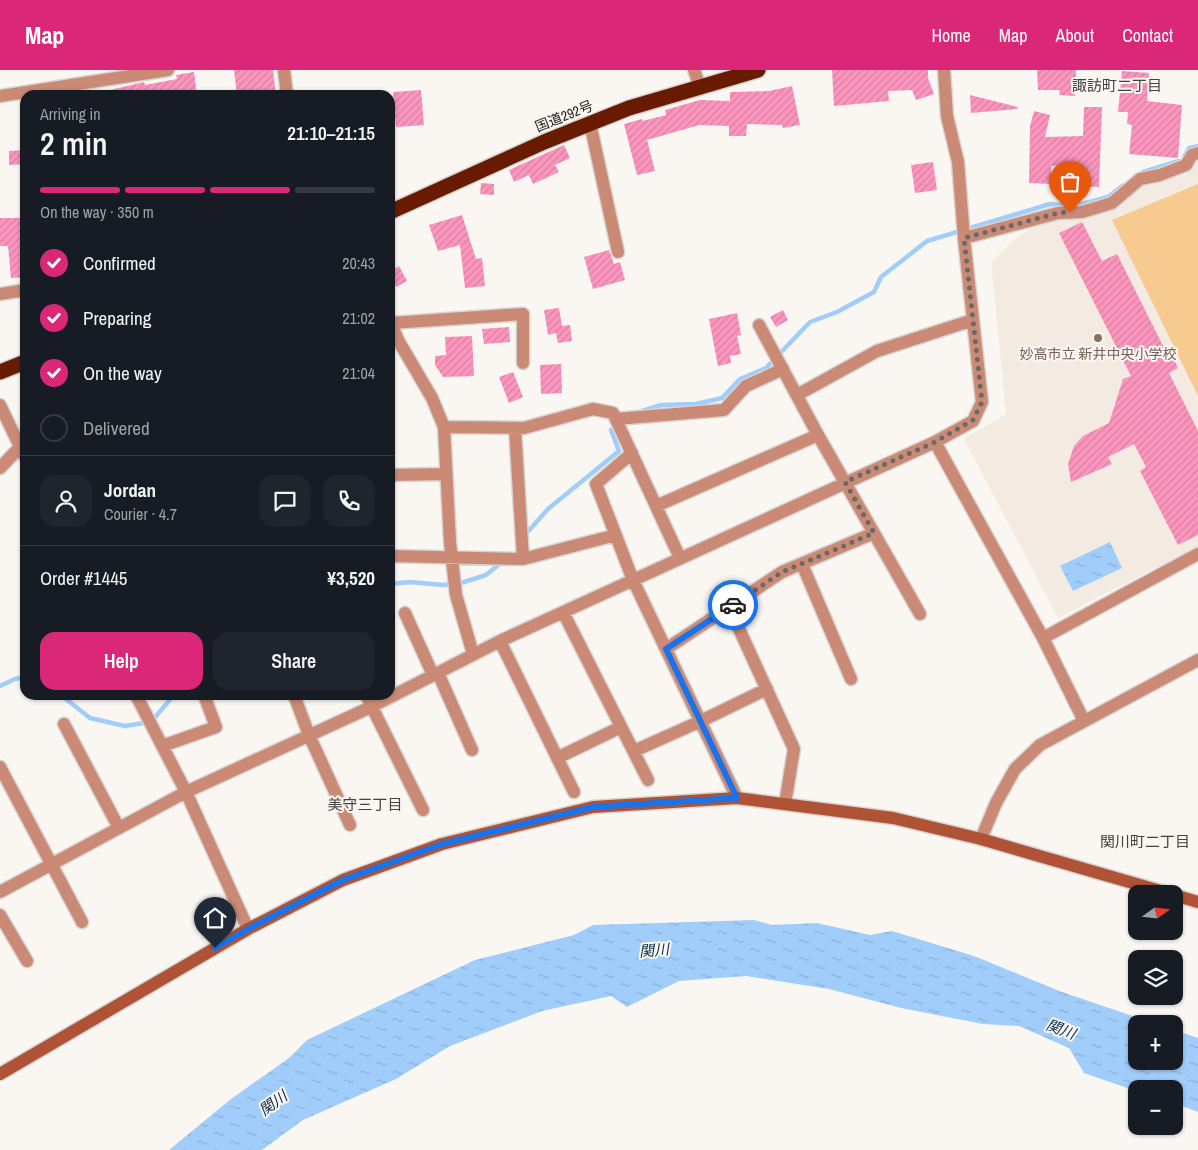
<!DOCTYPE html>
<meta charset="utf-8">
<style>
body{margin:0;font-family:"Archivo Narrow","Noto Sans JP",sans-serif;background:#20242c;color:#f1f3f6;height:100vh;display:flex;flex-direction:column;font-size:19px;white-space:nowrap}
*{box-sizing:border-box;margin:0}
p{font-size:16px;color:#9ea1a6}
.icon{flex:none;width:28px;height:28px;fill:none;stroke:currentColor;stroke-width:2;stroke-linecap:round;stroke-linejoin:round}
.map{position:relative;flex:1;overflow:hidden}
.side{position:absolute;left:20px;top:20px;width:375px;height:610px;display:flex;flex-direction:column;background:#171b24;border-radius:15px;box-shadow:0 1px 4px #0004}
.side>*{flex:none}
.needle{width:32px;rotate:75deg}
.tools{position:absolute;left:1128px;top:815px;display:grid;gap:10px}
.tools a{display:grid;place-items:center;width:55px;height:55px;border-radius:10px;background:#171b24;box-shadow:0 1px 4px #0004;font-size:25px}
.pin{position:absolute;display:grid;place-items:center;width:42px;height:42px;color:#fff;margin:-51px -21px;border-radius:50% 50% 50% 0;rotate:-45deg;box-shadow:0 0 5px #0007}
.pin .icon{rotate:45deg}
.courier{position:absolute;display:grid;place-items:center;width:50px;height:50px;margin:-25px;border:4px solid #1a73e8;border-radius:50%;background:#fff;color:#222;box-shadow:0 1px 6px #0007}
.headline em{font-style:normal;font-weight:600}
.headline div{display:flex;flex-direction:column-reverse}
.headline{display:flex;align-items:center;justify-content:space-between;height:85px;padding:0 20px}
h1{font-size:32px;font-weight:600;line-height:38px}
.bar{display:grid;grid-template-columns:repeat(4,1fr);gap:8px 5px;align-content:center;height:60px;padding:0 20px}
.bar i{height:6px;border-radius:4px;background:#363941}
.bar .on{background:#db2777}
.bar p{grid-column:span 4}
.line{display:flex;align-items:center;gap:12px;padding:0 20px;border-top:1px solid #363941}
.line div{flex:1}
.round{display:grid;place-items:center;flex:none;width:52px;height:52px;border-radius:15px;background:#20242c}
ol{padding:0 20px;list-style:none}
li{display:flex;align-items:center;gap:15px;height:55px}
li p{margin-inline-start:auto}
li .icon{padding:5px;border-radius:50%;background:#db2777;color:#fff;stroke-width:4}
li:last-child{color:#9ea1a6}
li i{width:28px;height:28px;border:2px solid #363941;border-radius:50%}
.primary-button{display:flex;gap:10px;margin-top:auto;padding:10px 20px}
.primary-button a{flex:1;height:58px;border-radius:15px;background:#db2777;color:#fff;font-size:20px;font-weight:600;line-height:58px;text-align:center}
.primary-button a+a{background:#20242c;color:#f1f3f6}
header{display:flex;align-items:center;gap:30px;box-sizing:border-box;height:70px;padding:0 25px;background:#db2777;color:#fff}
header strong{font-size:24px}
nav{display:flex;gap:28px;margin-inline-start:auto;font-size:18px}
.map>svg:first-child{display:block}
.built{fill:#f3ebe1}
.park{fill:#f7ca90}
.water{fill:url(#water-ripples)}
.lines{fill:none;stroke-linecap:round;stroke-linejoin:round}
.stream{stroke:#a0cdf9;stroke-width:4.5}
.building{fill:url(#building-hatch)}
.street-casing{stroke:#d7d4d1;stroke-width:15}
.secondary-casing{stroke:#d7d4d1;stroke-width:15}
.highway-casing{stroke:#d7d4d1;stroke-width:18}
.street{stroke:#cb8a76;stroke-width:12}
.secondary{stroke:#af5235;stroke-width:12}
.highway{stroke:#681b00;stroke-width:15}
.done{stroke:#6b6967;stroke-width:5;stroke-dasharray:0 9}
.route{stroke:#1a73e8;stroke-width:6}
.education-dot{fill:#8d6e63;stroke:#faf7f3;stroke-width:2}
.labels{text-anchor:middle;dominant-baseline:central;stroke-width:4;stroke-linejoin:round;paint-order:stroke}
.street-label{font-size:14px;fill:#1e1d1c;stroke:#faf7f3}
.education-label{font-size:14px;fill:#785e54;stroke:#faf7f3}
.neighbourhood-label{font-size:15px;fill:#44413e;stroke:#faf7f3}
.water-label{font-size:15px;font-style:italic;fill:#0a2b47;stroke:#faf7f3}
</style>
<header>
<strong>Map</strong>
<nav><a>Home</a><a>Map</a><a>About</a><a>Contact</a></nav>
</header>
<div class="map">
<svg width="1198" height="1080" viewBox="0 0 1198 1080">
<defs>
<pattern id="water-ripples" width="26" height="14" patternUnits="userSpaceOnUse" patternTransform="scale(1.25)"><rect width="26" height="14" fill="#a0cdf9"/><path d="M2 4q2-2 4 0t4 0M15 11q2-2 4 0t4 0" fill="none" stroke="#89b0d5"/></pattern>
<pattern id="building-hatch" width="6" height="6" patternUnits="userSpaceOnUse" patternTransform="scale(1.25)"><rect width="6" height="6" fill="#fb95bd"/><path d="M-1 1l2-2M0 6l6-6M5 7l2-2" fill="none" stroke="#d780a2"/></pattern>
</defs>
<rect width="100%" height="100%" fill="#faf7f3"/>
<!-- built -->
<path class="built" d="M 1196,88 L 1198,88 L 1198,476 L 1058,548 L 964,369 L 1006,344 L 991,192 L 1021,164 L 1052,150 L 1095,146 L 1122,136 L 1140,116 L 1186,105 Z"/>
<!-- park -->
<path class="park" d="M 1198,114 L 1198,326 L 1112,150 Z"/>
<!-- water -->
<path class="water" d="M 1110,472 L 1122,498 L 1073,521 L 1060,496 Z
M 754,850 L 772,855 L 817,853 L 870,865 L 892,861 L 974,886 L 1062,922 L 1156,954 L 1136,954 L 1136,991 L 1174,991 L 1174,960 L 1198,968 L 1198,1042 L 1174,1033 L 1174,1019 L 1136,1019 L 1136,1021 L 1084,1003 L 1069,978 L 1019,956 L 983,954 L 901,938 L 829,919 L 746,906 L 679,911 L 627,937 L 611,926 L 542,941 L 450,976 L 396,1009 L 303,1050 L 262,1080 L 169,1080 L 231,1029 L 289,988 L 307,970 L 475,890 L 574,865 L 593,855 Z"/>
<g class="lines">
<!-- stream -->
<path class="stream" d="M 1184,87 L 1189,78 L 1198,76
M 1143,102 L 1179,91
M 639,342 L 661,335 L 696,334 L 722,328 L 740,309 L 766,298 L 810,252 L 837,242 L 874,222 L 881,207 L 927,171 L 1050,134 L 1074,136 L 1108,127 L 1122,116
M 525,465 L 548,439 L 619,381 L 611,360 L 617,355
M 390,514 L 410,512 L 443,515 L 461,513 L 486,505 L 502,492
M 0,616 L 15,609 L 25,607
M 61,625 L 90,648 L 125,656 L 144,653 L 156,646 L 174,625"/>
</g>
<!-- building -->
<path class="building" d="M 234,0 L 273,0 L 276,25 L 237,25 Z
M 832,0 L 928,0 L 928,8 L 934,24 L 916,30 L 912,20 L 888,21 L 889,31 L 834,36 Z
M 1037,0 L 1076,0 L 1075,26 L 1059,25 L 1060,20 L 1038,20 Z
M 1122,1 L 1149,3 L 1147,31 L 1182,35 L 1178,88 L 1129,84 L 1132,55 L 1127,54 L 1128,42 L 1118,42 Z
M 194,2 L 197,25 L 110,25 L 110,20 L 144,12 L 145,15 L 177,9 L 176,5 Z
M 792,16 L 800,55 L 783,58 L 782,55 L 747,54 L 746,66 L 729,66 L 729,56 L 699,55 L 647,70 L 655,101 L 637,105 L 624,54 L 642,49 L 643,51 L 666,45 L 665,40 L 700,30 L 730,31 L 730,22 L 769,21 Z
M 421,20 L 424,55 L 396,57 L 393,22 Z
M 970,25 L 1018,37 L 1017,39 L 971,43 Z
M 1084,37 L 1102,37 L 1099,117 L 1081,116 L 1082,95 L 1051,96 L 1051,114 L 1029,113 L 1030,56 L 1034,41 L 1050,45 L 1045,67 L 1083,66 Z
M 564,75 L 570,88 L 555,95 L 559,102 L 533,114 L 529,105 L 514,112 L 509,100 Z
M 25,80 L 25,94 L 9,95 L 9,81 Z
M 933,92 L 937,120 L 915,123 L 911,95 Z
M 481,113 L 494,114 L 494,125 L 480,124 Z
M 462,145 L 476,189 L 482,188 L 485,216 L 465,218 L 460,175 L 438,181 L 429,155 Z
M 0,148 L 21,148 L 22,181 L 25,180 L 25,207 L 11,208 L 8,176 L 0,176 Z
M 1082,152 L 1102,191 L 1117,184 L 1166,282 L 1170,280 L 1178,298 L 1169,303 L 1198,361 L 1198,465 L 1178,475 L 1140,401 L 1146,397 L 1134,374 L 1108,387 L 1112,394 L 1071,412 L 1068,394 L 1074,376 L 1083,366 L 1109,353 L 1123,309 L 1131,306 L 1059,163 Z
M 609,180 L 614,194 L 620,192 L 625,210 L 593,219 L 584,187 Z
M 399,196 L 407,211 L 396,217 L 390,205 L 390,201 Z
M 559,238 L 562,256 L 570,255 L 572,271 L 558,273 L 556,263 L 548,265 L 544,240 Z
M 783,240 L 788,250 L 776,257 L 770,247 Z
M 737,243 L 741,265 L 737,266 L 741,284 L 730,286 L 731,293 L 718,296 L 709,249 Z
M 509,257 L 510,272 L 484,274 L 482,259 Z
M 472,266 L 474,306 L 443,307 L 435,295 L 435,286 L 446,285 L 445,267 Z
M 561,294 L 562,323 L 541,324 L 540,295 Z
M 513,302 L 523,327 L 509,333 L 499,307 Z"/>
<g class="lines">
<!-- street casing -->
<g class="street-casing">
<path id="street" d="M 284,0 L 287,25
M 694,0 L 700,17
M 0,26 L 168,0
M 590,53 L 618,182
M 964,168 L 1058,143 L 1082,142 L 1112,133 L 1140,109 L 1160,105 L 1186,95 L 1192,85 L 1198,83
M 0,224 L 25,220
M 390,250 L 398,270 L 432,328 L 444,357 L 450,472 L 456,525 L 473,584
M 391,253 L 523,244 L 523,293
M 759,255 L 818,365 L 920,544
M 797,325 L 877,281 L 973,250
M 0,335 L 25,387
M 616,349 L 724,340 L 746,316 L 783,299
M 444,357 L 524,358 L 593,339 L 613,343 L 680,488
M 515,358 L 523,489 L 616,465
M 935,372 L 1043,568 L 1084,651
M 632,383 L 596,414 L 633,510 L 737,728
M 0,398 L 20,377
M 390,405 L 446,404
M 656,436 L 818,365
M 390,486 L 523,489
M 802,494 L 851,609
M 729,537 L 794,679 L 785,734
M 563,542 L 648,710
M 405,543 L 433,605
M 1043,568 L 1198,484
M 500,571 L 574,722
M 666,579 L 782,502 L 874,463
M 438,603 L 472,680
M 136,625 L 186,722 L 248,859
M 294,625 L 309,665 L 350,755
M 366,625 L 423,740
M 64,654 L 119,758
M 162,676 L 216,657 L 204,625
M 634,681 L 701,651 L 767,619
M 557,688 L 621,657
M 0,697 L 82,852
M 981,769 L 996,733 L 1015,699 L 1040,675 L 1198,590
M 0,822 L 186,722 L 371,637 L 500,571 L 935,372 L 973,351 L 982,332 L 964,168 L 958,92 L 947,46 L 944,0
M 0,845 L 27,891"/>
</g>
<!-- secondary casing -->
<g class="secondary-casing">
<path id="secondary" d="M 1174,825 L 1198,832
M 0,1004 L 248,859 L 343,810 L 442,774 L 593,737 L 737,728 L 893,748 L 981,769 L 1171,824"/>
</g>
<!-- highway casing -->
<g class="highway-casing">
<path id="highway" d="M 390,142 L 544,72 L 629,38 L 758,0
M 0,302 L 25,292"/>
</g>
<!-- street -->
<use href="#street" class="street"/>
<!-- secondary -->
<use href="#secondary" class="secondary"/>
<!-- highway -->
<use href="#highway" class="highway"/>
</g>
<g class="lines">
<!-- done -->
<path class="done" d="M 733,535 L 782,502 L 874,463 L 845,412 L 935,372 L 973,350 L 982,332 L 964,168 L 1058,143 L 1070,142"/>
<!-- route -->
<path class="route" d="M 215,878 L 248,859 L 343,810 L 442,774 L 593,737 L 737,728 L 666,579 L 733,535"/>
</g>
<!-- markers -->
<circle class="education-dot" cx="1098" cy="268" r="5"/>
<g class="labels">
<!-- street labels -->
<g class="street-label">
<text transform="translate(564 46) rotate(-22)">国道292号</text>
</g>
<!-- education labels -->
<g class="education-label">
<text x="1098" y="284">妙高市立 新井中央小学校</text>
</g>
<!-- neighbourhood labels -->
<g class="neighbourhood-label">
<text x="1117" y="15">諏訪町二丁目</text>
<text x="365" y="734">美守三丁目</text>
<text x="1145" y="771">関川町二丁目</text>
</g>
<!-- water labels -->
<g class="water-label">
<text transform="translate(654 880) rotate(-5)">関川</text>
<text transform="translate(1061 959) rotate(20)">関川</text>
<text transform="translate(273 1033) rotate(-36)">関川</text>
</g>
</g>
</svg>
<div class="tools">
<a><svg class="needle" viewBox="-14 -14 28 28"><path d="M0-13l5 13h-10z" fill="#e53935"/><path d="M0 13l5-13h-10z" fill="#9ea1a6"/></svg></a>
<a><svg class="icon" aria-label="layers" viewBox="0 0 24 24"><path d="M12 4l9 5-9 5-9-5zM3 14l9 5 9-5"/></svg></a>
<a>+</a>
<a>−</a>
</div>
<div class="pin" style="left:1070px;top:142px;background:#ea580c"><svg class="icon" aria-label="bag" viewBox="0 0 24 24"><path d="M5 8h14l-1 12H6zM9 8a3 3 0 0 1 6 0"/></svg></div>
<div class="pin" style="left:215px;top:878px;background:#1f2937"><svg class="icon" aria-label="home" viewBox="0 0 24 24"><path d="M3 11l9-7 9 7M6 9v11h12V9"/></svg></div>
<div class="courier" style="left:733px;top:535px"><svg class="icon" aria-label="car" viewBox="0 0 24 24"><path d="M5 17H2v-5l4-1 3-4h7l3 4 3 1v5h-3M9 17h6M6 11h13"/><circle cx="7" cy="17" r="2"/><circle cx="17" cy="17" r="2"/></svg></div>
<section class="side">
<div class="headline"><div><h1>2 min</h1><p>Arriving in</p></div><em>21:10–21:15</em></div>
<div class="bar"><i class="on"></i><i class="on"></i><i class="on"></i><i></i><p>On the way · 350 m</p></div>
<ol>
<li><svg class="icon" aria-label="check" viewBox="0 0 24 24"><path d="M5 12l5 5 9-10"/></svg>Confirmed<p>20:43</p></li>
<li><svg class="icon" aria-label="check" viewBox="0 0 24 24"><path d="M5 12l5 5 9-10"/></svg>Preparing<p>21:02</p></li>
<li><svg class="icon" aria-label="check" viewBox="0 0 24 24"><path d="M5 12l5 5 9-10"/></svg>On the way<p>21:04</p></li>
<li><i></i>Delivered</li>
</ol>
<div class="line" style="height:90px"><a class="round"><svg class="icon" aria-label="person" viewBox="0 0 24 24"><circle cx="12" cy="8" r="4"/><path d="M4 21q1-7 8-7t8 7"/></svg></a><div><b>Jordan</b><p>Courier · 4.7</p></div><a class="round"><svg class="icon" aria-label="chat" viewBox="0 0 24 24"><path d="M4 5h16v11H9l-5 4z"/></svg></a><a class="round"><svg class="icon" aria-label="phone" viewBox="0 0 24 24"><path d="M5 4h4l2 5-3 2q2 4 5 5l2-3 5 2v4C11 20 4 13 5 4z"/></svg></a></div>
<div class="line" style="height:65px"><div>Order #1445</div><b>¥3,520</b></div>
<div class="primary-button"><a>Help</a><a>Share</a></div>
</section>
</div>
